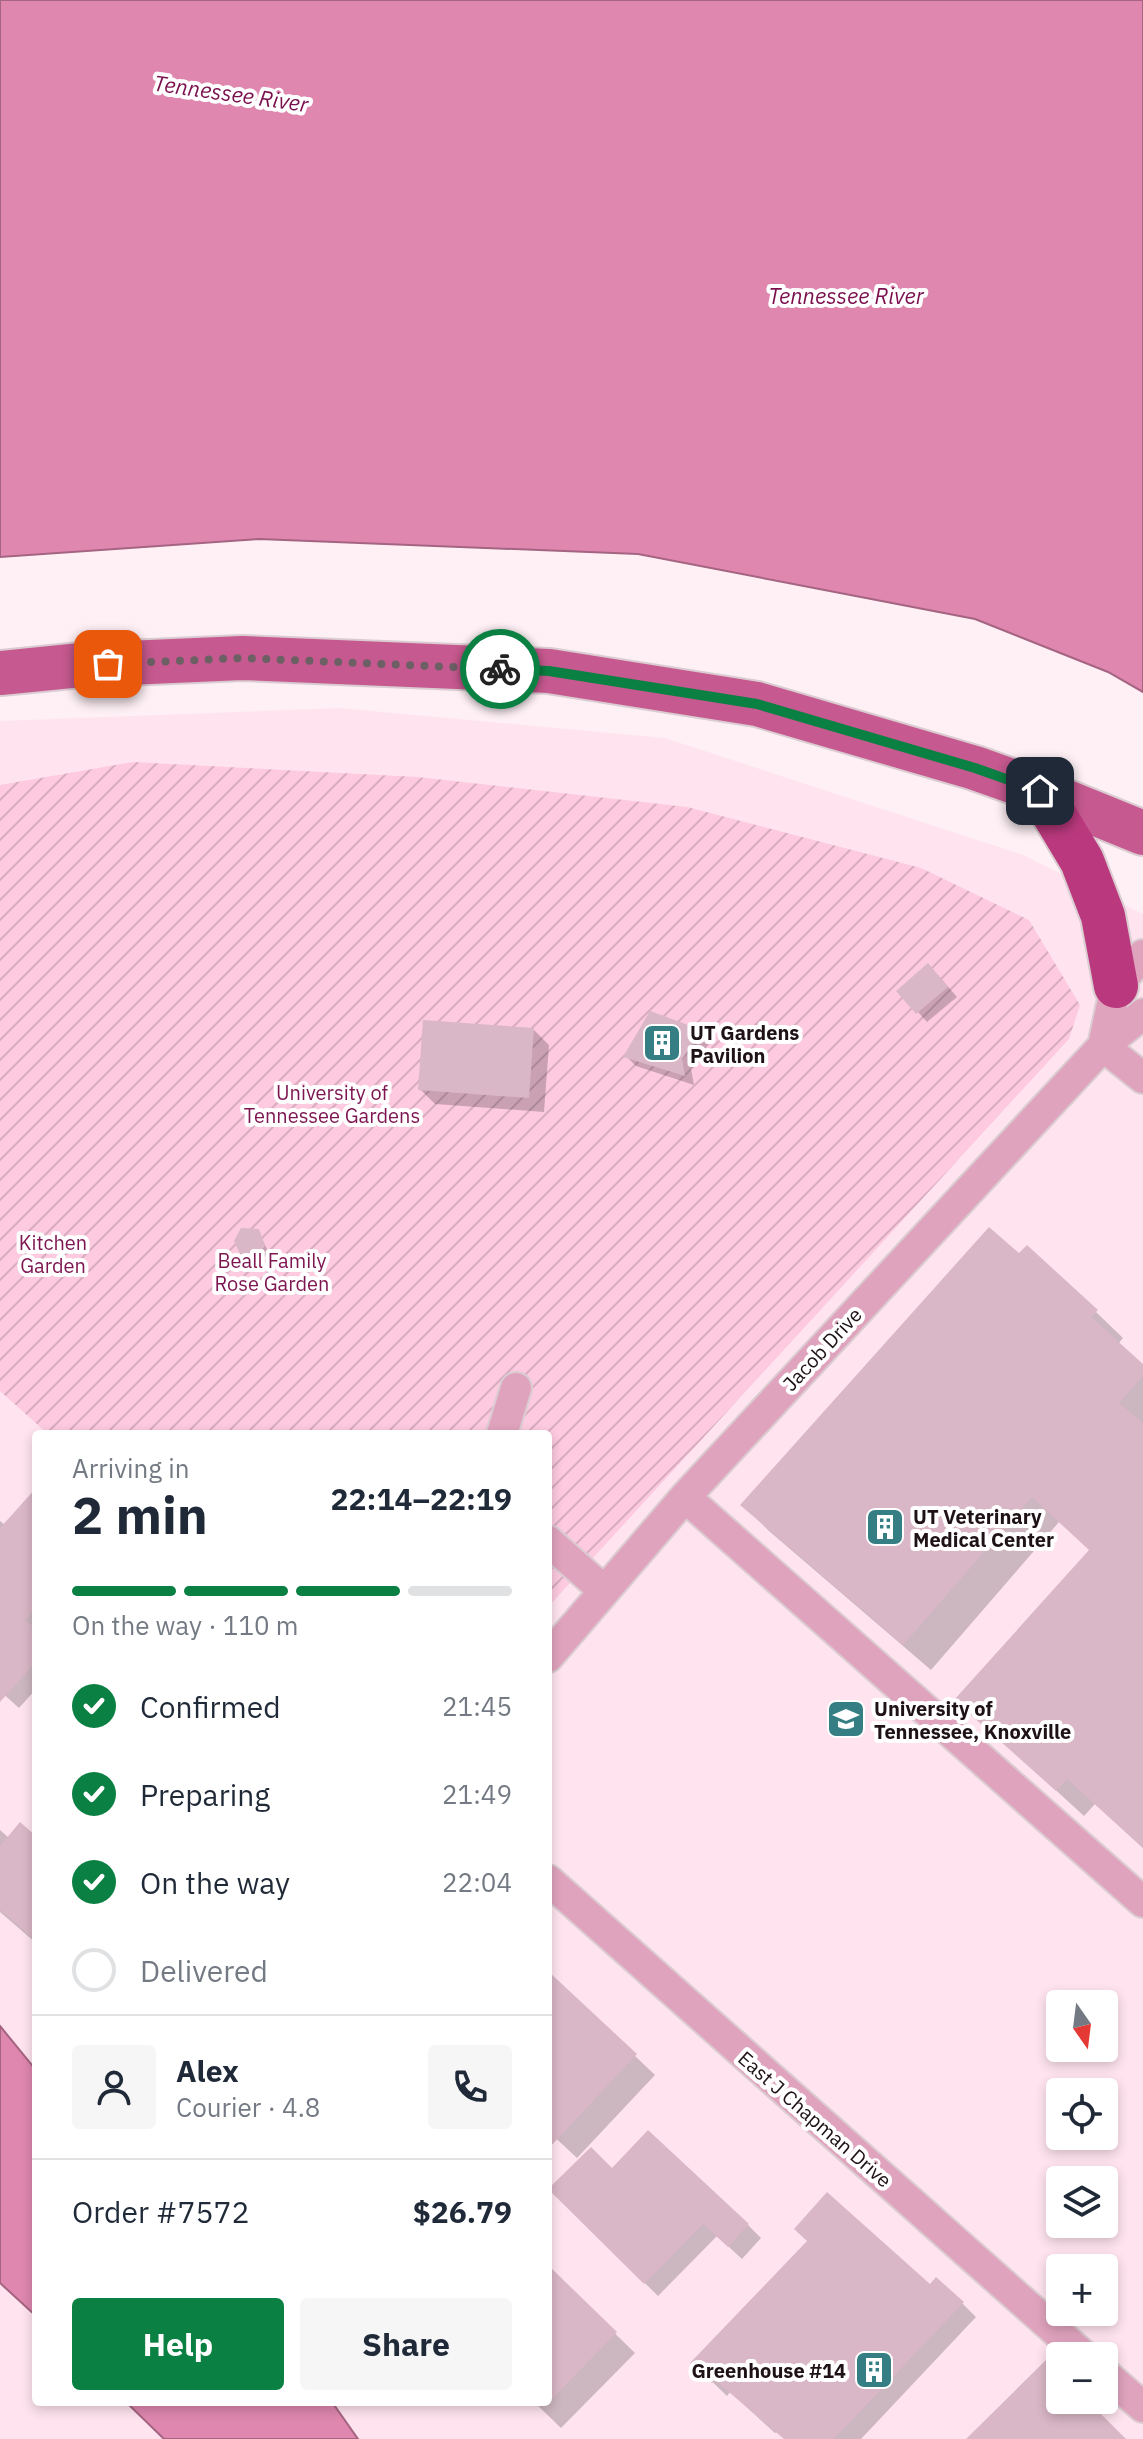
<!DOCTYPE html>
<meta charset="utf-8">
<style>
body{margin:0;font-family:"IBM Plex Sans",sans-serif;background:#f6f6f7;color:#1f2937;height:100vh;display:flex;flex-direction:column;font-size:30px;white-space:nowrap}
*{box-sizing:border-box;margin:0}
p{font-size:26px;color:#747a83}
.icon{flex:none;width:44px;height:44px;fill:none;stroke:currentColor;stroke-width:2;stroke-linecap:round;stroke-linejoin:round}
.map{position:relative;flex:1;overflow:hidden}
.side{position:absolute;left:32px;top:1430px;width:520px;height:976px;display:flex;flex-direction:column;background:#fff;border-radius:8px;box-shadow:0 4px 12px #0003}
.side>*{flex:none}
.needle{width:52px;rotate:166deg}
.fabs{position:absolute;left:1046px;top:1990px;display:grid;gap:16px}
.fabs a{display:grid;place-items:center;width:72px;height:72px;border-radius:8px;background:#fff;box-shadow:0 4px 12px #0003;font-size:40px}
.pin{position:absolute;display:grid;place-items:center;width:68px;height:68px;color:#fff;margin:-34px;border-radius:16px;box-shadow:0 4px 12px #0006}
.courier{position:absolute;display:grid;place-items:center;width:80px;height:80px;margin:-40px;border:6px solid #0b8043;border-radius:50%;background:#fff;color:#222;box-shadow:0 2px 10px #0007}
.summary em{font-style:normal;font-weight:800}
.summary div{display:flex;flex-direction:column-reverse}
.summary{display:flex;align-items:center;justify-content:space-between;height:136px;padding:0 40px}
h1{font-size:52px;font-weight:800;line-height:60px}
.bar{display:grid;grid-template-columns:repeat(4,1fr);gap:12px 8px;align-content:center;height:96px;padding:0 40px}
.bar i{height:10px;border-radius:6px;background:#e0e1e3}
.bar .on{background:#0b8043}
.bar p{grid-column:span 4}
.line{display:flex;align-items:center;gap:20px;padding:0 40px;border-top:2px solid #e0e1e3}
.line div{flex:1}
.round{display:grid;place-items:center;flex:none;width:84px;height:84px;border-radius:8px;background:#f6f6f7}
ol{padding:0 40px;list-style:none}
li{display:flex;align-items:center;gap:24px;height:88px}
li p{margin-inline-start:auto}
li .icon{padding:8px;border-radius:50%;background:#0b8043;color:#fff;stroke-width:4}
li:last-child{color:#747a83}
li i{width:44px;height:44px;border:4px solid #e0e1e3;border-radius:50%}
.primary-button{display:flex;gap:16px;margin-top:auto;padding:16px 40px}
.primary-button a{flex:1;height:92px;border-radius:8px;background:#0b8043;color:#fff;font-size:32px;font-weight:800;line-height:92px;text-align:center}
.primary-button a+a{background:#f6f6f7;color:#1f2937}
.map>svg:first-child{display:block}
.built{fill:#ffe4ef;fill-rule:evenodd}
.garden{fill:url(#garden-furrows)}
.water{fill:#df87af;stroke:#a56481;stroke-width:2}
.shadow{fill:#0003}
.building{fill:#dab7c6}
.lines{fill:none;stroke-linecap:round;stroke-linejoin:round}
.street-casing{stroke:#daccd1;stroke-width:34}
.primary-casing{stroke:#daccd1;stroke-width:48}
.highway-casing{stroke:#daccd1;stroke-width:48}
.street{stroke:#e0a3bd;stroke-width:30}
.primary{stroke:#c6598f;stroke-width:44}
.highway{stroke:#ba397e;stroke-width:44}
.done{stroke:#6c6065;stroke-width:8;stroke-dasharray:0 14.4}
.route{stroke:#0b8043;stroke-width:10}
.labels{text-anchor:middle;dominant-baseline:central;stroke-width:8;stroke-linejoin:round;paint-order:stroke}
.poi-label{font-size:20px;font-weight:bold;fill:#1e1217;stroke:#fff;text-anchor:start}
.park-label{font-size:20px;fill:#7d1551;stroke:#fff}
.street-label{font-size:20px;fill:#1e1217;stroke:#fff}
.water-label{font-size:22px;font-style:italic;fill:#79104d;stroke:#fff}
</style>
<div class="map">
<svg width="1143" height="2439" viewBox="0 0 1143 2439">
<defs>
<pattern id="garden-furrows" width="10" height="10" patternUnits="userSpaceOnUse" patternTransform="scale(2)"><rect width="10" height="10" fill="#fdcadf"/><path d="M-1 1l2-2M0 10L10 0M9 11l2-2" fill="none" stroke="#d8acbf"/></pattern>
</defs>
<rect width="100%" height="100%" fill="#fef0f5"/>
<!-- built -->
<path class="built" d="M 339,708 L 665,738 L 1023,855 L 1143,914 L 1143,2439 L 0,2439 L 0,721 ZM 36,1434 L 548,1434 L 548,2402 L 36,2402 ZM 1060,2004 L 1104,2004 L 1104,2048 L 1060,2048 ZM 1060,2092 L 1104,2092 L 1104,2136 L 1060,2136 ZM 1060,2180 L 1104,2180 L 1104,2224 L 1060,2224 ZM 1060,2268 L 1104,2268 L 1104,2312 L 1060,2312 ZM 1060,2356 L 1104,2356 L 1104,2400 L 1060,2400 Z"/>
<!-- garden -->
<path class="garden" d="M 133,762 L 417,777 L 687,807 L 921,868 L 1029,920 L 1080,1005 L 1069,1039 L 548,1607 L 548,1434 L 48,1434 L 0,1391 L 0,785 Z"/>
<!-- water -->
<path class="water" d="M 0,0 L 1143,0 L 1143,692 L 1108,672 L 975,619 L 638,554 L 259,539 L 0,557 Z
M 0,2026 L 36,2070 L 36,2316 L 0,2283 Z
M 126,2402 L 332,2402 L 358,2439 L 164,2439 Z"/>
<!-- shadow -->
<path class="shadow" d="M 938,975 L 957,997 L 927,1022 L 918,1012 Z
M 651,1014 L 701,1032 L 711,1041 L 691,1069 L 694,1085 L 636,1066 L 626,1056 Z
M 534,1030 L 549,1045 L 544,1112 L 435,1104 L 420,1089 Z
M 258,1231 L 268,1251 L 261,1261 L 247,1260 L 242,1255 Z
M 1096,1312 L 1123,1338 L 1118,1344 L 1143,1366 L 1143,1848 L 1095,1804 L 1084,1816 L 957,1700 L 1091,1551 L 1059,1522 L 931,1670 L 769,1531 L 742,1504 Z
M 36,1507 L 36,1689 L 19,1708 L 0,1691 L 0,1521 L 5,1525 Z
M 0,1830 L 9,1838 L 36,1839 L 36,1943 L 0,1912 Z
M 548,1973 L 655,2075 L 577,2158 L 548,2131 Z
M 612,2171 L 748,2225 L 761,2238 L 742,2259 L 717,2236 L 658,2296 L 550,2190 Z
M 548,2268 L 635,2353 L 561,2428 L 534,2402 L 548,2402 Z
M 930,2286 L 962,2303 L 976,2317 L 861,2439 L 786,2439 L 778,2431 L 775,2433 L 730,2392 L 727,2396 L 693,2363 Z"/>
<!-- building -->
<path class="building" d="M 928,963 L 948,987 L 916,1014 L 896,991 Z
M 650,1011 L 702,1030 L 682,1059 L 685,1076 L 623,1057 Z
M 423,1020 L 534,1028 L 529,1098 L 418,1090 Z
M 989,1227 L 1019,1253 L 1027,1245 L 1098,1310 L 1091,1317 L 1143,1364 L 1143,1376 L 1119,1403 L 1143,1423 L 1143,1848 L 1067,1779 L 1056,1791 L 954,1700 L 1089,1550 L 1032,1497 L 903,1645 L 740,1505 Z
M 241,1228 L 259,1229 L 265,1246 L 256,1258 L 241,1256 L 234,1241 Z
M 36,1488 L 36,1608 L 25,1620 L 36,1629 L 36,1662 L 0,1702 L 0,1528 Z
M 20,1822 L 36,1836 L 36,1941 L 0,1910 L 0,1846 Z
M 548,1971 L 637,2054 L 548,2149 Z
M 648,2130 L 749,2224 L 728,2247 L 703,2224 L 644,2284 L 548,2189 L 591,2147 L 612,2168 Z
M 827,2192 L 930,2284 L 936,2277 L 964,2302 L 834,2439 L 784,2439 L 715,2380 L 712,2383 L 690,2363 L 807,2241 L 794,2229 Z
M 548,2265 L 617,2332 L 548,2403 Z
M 1047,2359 L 1060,2372 L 1060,2400 L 1087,2400 L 1126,2439 L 966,2439 Z"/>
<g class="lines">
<!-- street casing -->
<g class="street-casing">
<path id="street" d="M 1103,1046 L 1116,986 L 1143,955
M 1103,1046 L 1143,1078
M 502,1434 L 516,1388
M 685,1497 L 1143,1902
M 548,1541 L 592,1580
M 548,1657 L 685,1497 L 1103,1046 L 1143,1014
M 548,1880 L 1084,2356
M 1104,2373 L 1143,2407"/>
</g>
<!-- primary casing -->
<g class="primary-casing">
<path id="primary" d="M 0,673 L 81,665 L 242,658 L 549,671 L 757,704 L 975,768 L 1040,791 L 1143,833"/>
</g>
<!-- highway casing -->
<g class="highway-casing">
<path id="highway" d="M 1040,791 L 1082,861 L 1103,916 L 1116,986"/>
</g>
<!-- street -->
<use href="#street" class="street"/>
<!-- primary -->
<use href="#primary" class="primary"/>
<!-- highway -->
<use href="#highway" class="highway"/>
</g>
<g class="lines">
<!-- done -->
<path class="done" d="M 108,664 L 242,658 L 500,669"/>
<!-- route -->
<path class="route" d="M 500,669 L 549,671 L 757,704 L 975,768 L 1040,791"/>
</g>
<!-- icons -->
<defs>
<g id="building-square" transform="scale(2)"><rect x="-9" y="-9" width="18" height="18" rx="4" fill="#357e83" stroke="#fff"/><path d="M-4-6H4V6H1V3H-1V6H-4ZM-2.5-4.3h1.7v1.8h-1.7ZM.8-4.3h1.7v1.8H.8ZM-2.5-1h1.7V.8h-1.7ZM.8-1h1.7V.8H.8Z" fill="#fff"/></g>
<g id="university-square" transform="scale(2)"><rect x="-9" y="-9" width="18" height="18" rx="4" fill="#357e83" stroke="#fff"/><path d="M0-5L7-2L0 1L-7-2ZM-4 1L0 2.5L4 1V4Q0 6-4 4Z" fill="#fff"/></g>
</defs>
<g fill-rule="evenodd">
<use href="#building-square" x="662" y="1043"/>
<use href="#building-square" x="885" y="1527"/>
<use href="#university-square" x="846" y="1719"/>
<use href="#building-square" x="874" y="2370"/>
</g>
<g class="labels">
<!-- poi labels -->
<g class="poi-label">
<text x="690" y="1032">UT Gardens<tspan x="690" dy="23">Pavilion</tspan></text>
<text x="913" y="1516">UT Veterinary<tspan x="913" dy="23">Medical Center</tspan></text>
<text x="874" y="1708">University of<tspan x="874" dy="23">Tennessee, Knoxville</tspan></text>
<text x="846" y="2370" text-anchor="end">Greenhouse #14</text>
</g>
<!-- park labels -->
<g class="park-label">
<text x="332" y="1092">University of<tspan x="332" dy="23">Tennessee Gardens</tspan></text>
<text x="53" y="1242">Kitchen<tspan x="53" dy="23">Garden</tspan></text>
<text x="272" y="1260">Beall Family<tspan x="272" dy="23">Rose Garden</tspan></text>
</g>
<!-- street labels -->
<g class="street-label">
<text transform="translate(822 1349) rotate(-47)">Jacob Drive</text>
<text transform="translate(815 2119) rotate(41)">East J Chapman Drive</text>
</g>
<!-- water labels -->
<g class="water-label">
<text transform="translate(231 93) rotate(8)">Tennessee River</text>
<text x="846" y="295">Tennessee River</text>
</g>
</g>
</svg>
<div class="fabs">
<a><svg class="needle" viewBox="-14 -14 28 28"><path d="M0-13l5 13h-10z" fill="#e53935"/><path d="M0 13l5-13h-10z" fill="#747a83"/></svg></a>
<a><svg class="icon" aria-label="locate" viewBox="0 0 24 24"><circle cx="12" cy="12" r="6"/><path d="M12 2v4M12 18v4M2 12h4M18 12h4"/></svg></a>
<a><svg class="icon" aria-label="layers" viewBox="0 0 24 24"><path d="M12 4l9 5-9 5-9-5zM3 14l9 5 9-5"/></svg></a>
<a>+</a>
<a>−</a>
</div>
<div class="pin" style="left:108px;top:664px;background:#ea580c"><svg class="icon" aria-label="bag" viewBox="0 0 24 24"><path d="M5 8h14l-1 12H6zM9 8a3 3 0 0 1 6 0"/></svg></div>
<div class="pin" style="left:1040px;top:791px;background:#1f2937"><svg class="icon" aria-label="home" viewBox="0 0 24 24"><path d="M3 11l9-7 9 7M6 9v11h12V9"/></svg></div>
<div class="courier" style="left:500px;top:669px"><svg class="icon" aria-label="bike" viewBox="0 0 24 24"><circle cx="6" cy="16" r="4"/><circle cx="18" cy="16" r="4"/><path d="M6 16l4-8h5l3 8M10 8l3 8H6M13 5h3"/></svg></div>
<section class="side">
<div class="summary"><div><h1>2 min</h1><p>Arriving in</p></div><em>22:14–22:19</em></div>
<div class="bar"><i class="on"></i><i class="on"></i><i class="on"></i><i></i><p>On the way · 110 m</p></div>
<ol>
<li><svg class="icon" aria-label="check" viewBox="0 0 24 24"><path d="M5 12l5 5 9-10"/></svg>Confirmed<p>21:45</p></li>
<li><svg class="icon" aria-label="check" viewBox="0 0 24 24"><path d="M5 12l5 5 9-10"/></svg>Preparing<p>21:49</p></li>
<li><svg class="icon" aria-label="check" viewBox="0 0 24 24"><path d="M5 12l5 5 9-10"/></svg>On the way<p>22:04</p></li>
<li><i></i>Delivered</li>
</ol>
<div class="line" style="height:144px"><a class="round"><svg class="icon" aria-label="person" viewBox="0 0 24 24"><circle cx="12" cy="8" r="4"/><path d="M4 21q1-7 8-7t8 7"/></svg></a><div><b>Alex</b><p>Courier · 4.8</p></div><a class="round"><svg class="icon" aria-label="phone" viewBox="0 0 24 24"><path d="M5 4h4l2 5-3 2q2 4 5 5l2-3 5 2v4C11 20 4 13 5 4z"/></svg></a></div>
<div class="line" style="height:104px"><div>Order #7572</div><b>$26.79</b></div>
<div class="primary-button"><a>Help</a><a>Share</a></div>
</section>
</div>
